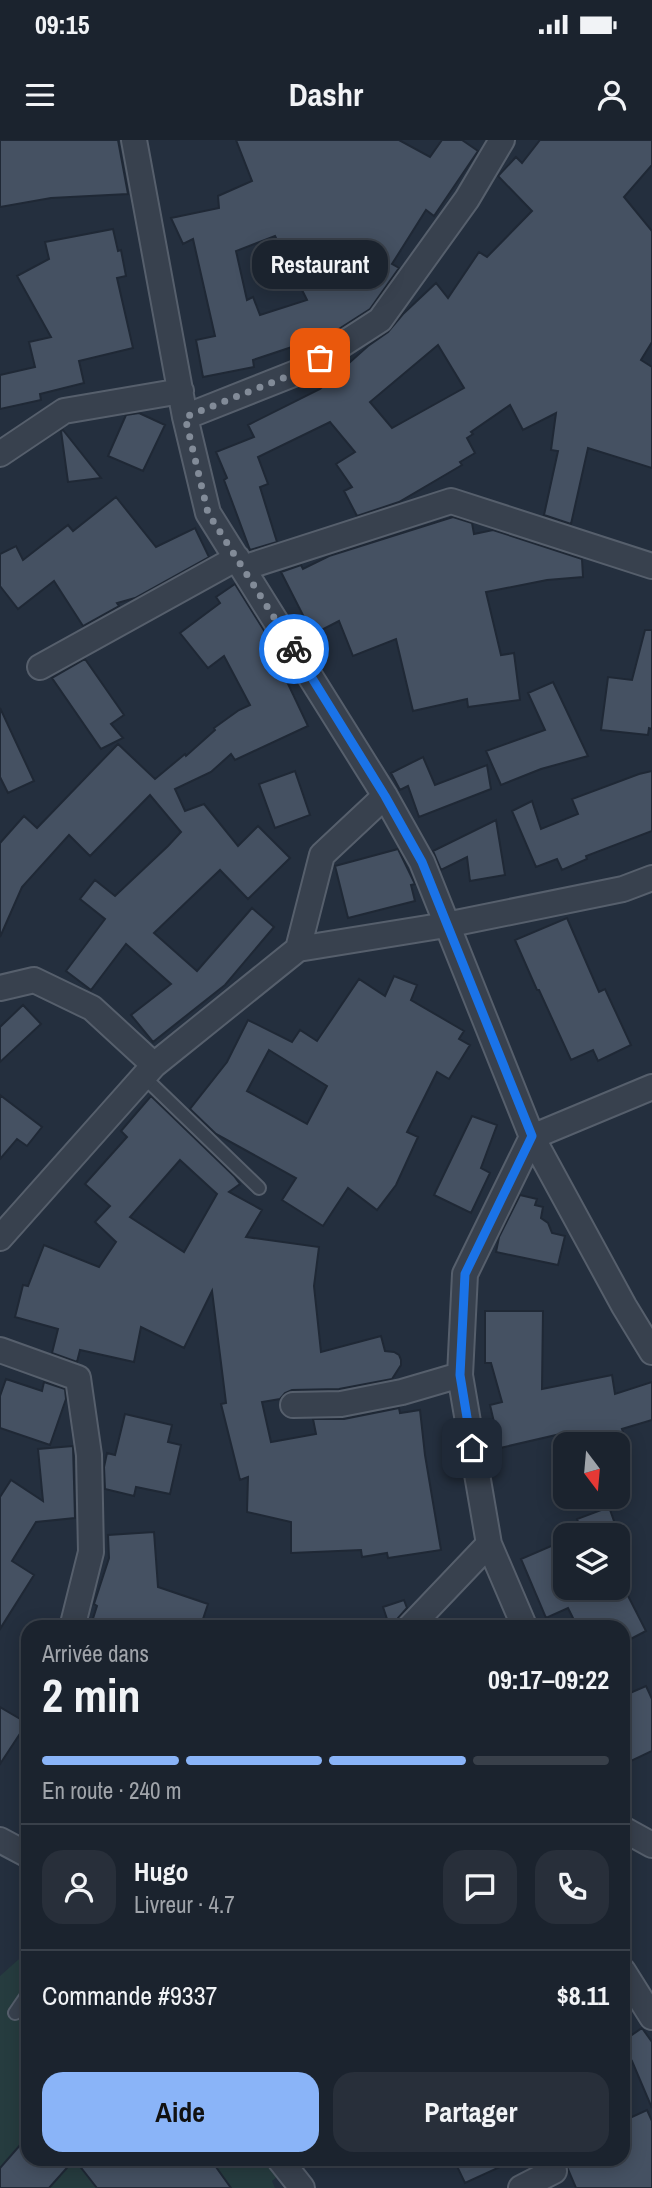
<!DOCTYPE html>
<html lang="fr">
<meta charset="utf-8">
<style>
body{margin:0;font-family:"Archivo Narrow",sans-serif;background:#282f3a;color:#f1f3f6;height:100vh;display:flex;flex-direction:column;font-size:26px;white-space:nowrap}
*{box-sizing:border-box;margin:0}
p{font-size:23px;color:#a0a4aa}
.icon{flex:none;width:38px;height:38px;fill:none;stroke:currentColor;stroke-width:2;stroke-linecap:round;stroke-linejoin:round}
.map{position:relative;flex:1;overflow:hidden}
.sheet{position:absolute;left:21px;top:1480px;width:609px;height:546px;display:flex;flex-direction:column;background:#1b232e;border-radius:21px;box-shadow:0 4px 18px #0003,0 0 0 2px #39404a}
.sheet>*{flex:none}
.needle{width:46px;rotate:164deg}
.fabs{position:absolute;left:553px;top:1292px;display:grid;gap:14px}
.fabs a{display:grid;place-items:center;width:77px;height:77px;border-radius:14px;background:#1b232e;box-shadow:0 4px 18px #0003,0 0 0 2px #39404a;font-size:35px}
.pin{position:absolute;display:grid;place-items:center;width:60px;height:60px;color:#fff;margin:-30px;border-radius:14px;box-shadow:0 4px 10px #0006}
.courier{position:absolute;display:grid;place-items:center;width:70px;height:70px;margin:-35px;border:5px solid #1a73e8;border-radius:50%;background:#fff;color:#222;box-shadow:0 2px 9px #0007}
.bubble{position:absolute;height:49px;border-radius:21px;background:#1b232e;box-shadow:0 4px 18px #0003,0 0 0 2px #39404a;font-size:23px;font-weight:700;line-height:49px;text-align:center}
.summary em{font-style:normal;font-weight:700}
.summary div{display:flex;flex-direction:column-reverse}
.summary{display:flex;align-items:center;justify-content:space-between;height:119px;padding:0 21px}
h1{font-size:46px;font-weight:700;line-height:52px}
.bar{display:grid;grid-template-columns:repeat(4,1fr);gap:10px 7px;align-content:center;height:84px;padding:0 21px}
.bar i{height:9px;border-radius:5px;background:#39404a}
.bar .current{background:#8ab4f8}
.bar p{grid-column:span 4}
.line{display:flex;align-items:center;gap:18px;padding:0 21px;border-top:2px solid #39404a}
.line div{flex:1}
.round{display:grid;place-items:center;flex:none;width:74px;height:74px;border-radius:21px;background:#282f3a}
.cta{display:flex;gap:14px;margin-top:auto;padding:14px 21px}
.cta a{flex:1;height:80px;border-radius:21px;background:#8ab4f8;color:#111;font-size:28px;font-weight:700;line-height:80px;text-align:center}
.cta a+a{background:#282f3a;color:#f1f3f6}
.status{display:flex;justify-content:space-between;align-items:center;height:49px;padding:0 35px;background:#1b232e;direction:ltr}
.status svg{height:19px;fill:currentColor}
header{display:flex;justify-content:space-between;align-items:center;height:91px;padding:0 21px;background:#1b232e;font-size:32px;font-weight:700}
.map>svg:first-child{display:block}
.green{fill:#263c3f}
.building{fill:#455162;stroke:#1f2835;stroke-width:2;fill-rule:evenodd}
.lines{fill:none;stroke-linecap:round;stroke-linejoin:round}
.lane-casing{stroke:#565f6c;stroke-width:16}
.street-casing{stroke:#565f6c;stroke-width:28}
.lane{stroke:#38414e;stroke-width:12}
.street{stroke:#38414e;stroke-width:24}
.done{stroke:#828b98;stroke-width:7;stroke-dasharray:0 12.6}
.route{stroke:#1a73e8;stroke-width:9}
</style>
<div class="status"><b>09:15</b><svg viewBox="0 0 49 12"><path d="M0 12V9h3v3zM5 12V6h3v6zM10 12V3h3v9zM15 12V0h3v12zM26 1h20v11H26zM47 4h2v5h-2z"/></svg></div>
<header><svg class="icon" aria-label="menu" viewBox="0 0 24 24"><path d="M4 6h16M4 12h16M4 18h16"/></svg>Dashr<svg class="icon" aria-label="person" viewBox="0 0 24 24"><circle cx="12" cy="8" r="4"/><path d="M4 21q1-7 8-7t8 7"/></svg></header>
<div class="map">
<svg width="652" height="2048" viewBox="0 0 652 2048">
<rect width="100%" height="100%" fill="#242f3e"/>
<!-- green -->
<path class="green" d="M 28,1811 L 28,2020 L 299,2020 L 272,2041 L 275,2048 L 12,2048 L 0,2032 L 0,1836 Z"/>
<!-- building -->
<path class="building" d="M 0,0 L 118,0 L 128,54 L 51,58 L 0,67 Z
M 236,0 L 399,0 L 430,17 L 442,0 L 462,0 L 478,11 L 434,76 L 426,70 L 392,124 L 399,128 L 370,169 L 331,194 L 253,220 L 254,227 L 203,237 L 196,200 L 215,196 L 193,99 L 183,104 L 171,78 L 219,68 L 218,56 L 252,41 ZM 275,96 L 307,160 L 260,175 L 253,157 L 247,160 L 236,111 Z
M 540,0 L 652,0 L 652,25 L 624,57 L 652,91 L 652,202 L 641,220 L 652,227 L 652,328 L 588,308 L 571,384 L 544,375 L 558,311 L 551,310 L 556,273 L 523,290 L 510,265 L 471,292 L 473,294 L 467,298 L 475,313 L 460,322 L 462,325 L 399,362 L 357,376 L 344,351 L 352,347 L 336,324 L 355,312 L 330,282 L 258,317 L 268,344 L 260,347 L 277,402 L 250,410 L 224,340 L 227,338 L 216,312 L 254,297 L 248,285 L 320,249 L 368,206 L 388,192 L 403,174 L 436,143 L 448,158 L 479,112 L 487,117 L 532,71 L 498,36 L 516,17 L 522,23 ZM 438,205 L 464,248 L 392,288 L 370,262 Z
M 113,89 L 118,111 L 121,110 L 126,136 L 117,138 L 133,208 L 79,221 L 84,243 L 40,254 L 41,260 L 0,269 L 0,235 L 35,227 L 29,202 L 51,197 L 17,136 L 49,119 L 45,102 Z
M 139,273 L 165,285 L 143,331 L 108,316 L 126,275 Z
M 63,290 L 101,338 L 68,342 L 61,291 Z
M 116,357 L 156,407 L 195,388 L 209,417 L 135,458 L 117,463 L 119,466 L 83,486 L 54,441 L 18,469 L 0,446 L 0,414 L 16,406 L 23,420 L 68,385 L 73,391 Z
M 453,377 L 472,383 L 474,394 L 493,390 L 582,419 L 583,437 L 547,440 L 486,452 L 501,515 L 514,513 L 520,560 L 468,567 L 467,559 L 413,571 L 396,499 L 353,516 L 339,481 L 308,497 L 299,480 L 304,477 L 281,432 L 301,425 L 303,429 L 329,416 Z
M 235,444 L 285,524 L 280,527 L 308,586 L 235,620 L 231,614 L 211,632 L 175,649 L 185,671 L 204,664 L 238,706 L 258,686 L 290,718 L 248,759 L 220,730 L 154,793 L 197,831 L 252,768 L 274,787 L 225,845 L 153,902 L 131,875 L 171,844 L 126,804 L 91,850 L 66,831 L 105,779 L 80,759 L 95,740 L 115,756 L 168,706 L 181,692 L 150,655 L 90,716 L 69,695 L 22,747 L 0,797 L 0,703 L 24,676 L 37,688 L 118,604 L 155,639 L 185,614 L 186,616 L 215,590 L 214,588 L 239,570 L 250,565 L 224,516 L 208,528 L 180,493 L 220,463 L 216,457 Z
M 645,490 L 652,490 L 652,589 L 649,588 L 648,595 L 601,590 L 608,537 L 632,540 Z
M 85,519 L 124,575 L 111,584 L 123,598 L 101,609 L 52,538 Z
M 553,542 L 588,616 L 541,629 L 501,645 L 486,611 L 545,590 L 528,553 Z
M 0,568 L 34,641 L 8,653 L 0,637 Z
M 423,617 L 435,645 L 487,625 L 491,649 L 419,677 L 408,646 L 400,650 L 391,633 Z
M 295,631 L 310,675 L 275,688 L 259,644 Z
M 652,631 L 652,691 L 586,716 L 587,719 L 562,730 L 557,719 L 536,727 L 512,671 L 532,661 L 541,689 L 578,674 L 572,659 L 639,634 Z
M 496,680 L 505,735 L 470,741 L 467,717 L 441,730 L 433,711 Z
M 398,709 L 415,744 L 411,745 L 415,761 L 348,778 L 335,726 Z
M 567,778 L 599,852 L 605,849 L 631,905 L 598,921 L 593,910 L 571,920 L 539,850 L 537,850 L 515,800 Z
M 394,836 L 417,845 L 411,860 L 464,891 L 459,899 L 470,905 L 449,939 L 437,932 L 407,992 L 418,997 L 396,1045 L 377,1070 L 348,1048 L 323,1086 L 282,1060 L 296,1038 L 216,994 L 190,969 L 227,922 L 248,880 L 292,902 L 300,890 L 317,901 L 359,839 L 385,856 ZM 269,910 L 327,946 L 307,984 L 247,951 Z
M 23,865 L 41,884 L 0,922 L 0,887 Z
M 0,955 L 42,987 L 27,1006 L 17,999 L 0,1019 Z
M 151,956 L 234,1036 L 240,1044 L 229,1052 L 262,1070 L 246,1097 L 319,1107 L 314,1146 L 321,1212 L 381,1196 L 385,1211 L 394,1212 L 399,1215 L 401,1220 L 401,1225 L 392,1239 L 339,1249 L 292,1250 L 285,1253 L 280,1259 L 262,1262 L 271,1302 L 316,1294 L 313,1279 L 344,1279 L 399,1268 L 400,1273 L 420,1270 L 425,1315 L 441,1410 L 388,1418 L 387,1413 L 362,1417 L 361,1410 L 291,1413 L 291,1382 L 247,1372 L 248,1337 L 240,1340 L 221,1264 L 226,1263 L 212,1151 L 184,1208 L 141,1187 L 134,1222 L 80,1210 L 77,1222 L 52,1213 L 58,1189 L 15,1177 L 23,1145 L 28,1146 L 44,1105 L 99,1127 L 116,1102 L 95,1082 L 110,1066 L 85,1044 L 127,997 L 121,991 ZM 180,1020 L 217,1054 L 184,1112 L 130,1077 Z
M 472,976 L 497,985 L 481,1028 L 490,1033 L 471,1073 L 434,1055 Z
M 520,1055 L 537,1059 L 535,1065 L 543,1067 L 541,1078 L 548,1083 L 552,1093 L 565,1096 L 558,1125 L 496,1112 L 499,1097 Z
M 485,1171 L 543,1171 L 542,1249 L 612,1235 L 615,1254 L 652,1242 L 652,1280 L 622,1289 L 623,1292 L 571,1303 L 569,1292 L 500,1308 L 490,1265 L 502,1262 L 491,1223 L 485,1223 Z
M 6,1239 L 42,1251 L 44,1242 L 65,1249 L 66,1259 L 50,1305 L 0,1288 L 0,1256 Z
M 125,1274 L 172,1285 L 168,1302 L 181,1305 L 170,1354 L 136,1347 L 134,1356 L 105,1349 L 104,1327 L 107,1313 L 115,1315 Z
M 73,1306 L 75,1378 L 36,1382 L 12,1421 L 34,1435 L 0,1489 L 0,1357 L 11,1340 L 43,1361 L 38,1309 Z
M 609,1367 L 619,1395 L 583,1395 L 577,1379 Z
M 154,1392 L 158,1447 L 208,1464 L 200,1488 L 90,1488 L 97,1466 L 94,1464 L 109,1418 L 108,1395 Z
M 565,1400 L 565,1447 L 623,1446 L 646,1491 L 623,1503 L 623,1488 L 578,1488 L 568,1468 L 546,1478 L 521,1419 Z
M 404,1460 L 407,1468 L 398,1478 L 395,1488 L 390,1488 L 383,1467 Z
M 646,1546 L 652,1559 L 652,1611 L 631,1621 L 623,1602 L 623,1556 Z
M 0,1567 L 27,1583 L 0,1624 Z
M 642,1888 L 652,1902 L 652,1968 L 632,1921 L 623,1928 L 623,1901 Z
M 647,1970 L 652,1981 L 652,2048 L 576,2048 L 564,2020 L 623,2020 L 623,1981 Z
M 28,1996 L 28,2020 L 74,2020 L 49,2048 L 0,2048 L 0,2028 Z
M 75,2020 L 211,2020 L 231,2048 L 97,2048 Z
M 454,2020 L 515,2020 L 465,2043 Z"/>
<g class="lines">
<!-- lane casing -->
<g class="lane-casing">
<path id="lane" d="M 144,937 L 259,1048
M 15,1873 L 28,1854"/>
</g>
<!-- street casing -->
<g class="street-casing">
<path id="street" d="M 134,0 L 185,277 L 208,373 L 385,656 L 422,722 L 532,997 L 624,1166 L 652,1212
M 185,277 L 301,231 L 380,180 L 467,59 L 502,0
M 0,314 L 64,271 L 181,251
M 243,428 L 451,361 L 652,426
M 40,527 L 237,418
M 298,809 L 322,715 L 385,656
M 0,848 L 34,840 L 92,868 L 154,925
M 0,1098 L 154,925 L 298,809 L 446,785 L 623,749 L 652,738
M 0,1210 L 78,1238 L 89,1315 L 91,1412 L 72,1488
M 293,1265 L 341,1264 L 402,1252 L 460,1235
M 409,1488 L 489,1404
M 525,1488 L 489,1404 L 460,1235 L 465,1134 L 532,997 L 652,947
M 623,1689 L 652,1705
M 0,1700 L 28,1715
M 623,1831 L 652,1877
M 280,2020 L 302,2048
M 521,2048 L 554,2031"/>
</g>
<!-- lane -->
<use href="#lane" class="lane"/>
<!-- street -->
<use href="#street" class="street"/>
</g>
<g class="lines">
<!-- done -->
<path class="done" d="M 294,509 L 208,373 L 185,277 L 301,231 L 320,218"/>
<!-- route -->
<path class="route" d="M 294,509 L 385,656 L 422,722 L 532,996 L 465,1134 L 460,1235 L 472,1308"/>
</g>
</svg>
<div class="fabs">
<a><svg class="needle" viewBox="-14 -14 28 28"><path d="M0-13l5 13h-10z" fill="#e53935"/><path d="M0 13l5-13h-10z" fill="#a0a4aa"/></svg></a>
<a><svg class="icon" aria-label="layers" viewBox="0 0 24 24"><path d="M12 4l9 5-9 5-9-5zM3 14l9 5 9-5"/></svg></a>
</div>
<div class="pin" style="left:320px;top:218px;background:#ea580c"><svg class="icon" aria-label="bag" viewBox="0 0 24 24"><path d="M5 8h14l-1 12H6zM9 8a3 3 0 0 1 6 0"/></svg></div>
<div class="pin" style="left:472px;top:1308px;background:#1f2937"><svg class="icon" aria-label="home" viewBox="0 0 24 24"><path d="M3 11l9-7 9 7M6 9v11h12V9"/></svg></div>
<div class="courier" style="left:294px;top:509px"><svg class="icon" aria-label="bike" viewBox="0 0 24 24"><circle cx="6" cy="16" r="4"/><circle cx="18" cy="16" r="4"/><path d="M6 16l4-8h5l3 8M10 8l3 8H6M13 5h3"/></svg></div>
<div class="bubble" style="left:252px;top:100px;width:136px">Restaurant</div>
<section class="sheet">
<div class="summary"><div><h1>2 min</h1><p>Arrivée dans</p></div><em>09:17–09:22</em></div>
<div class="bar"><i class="current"></i><i class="current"></i><i class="current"></i><i></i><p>En route · 240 m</p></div>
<div class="line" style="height:126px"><a class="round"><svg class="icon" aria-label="person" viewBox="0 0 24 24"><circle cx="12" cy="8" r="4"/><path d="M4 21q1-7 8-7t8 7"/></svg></a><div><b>Hugo</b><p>Livreur · 4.7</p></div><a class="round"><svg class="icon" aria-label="chat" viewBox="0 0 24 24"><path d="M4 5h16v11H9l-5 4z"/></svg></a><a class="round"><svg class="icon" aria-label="phone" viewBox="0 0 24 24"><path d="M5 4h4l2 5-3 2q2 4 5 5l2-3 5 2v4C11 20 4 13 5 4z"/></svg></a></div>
<div class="line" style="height:91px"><div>Commande #9337</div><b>$8.11</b></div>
<div class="cta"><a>Aide</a><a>Partager</a></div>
</section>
</div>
